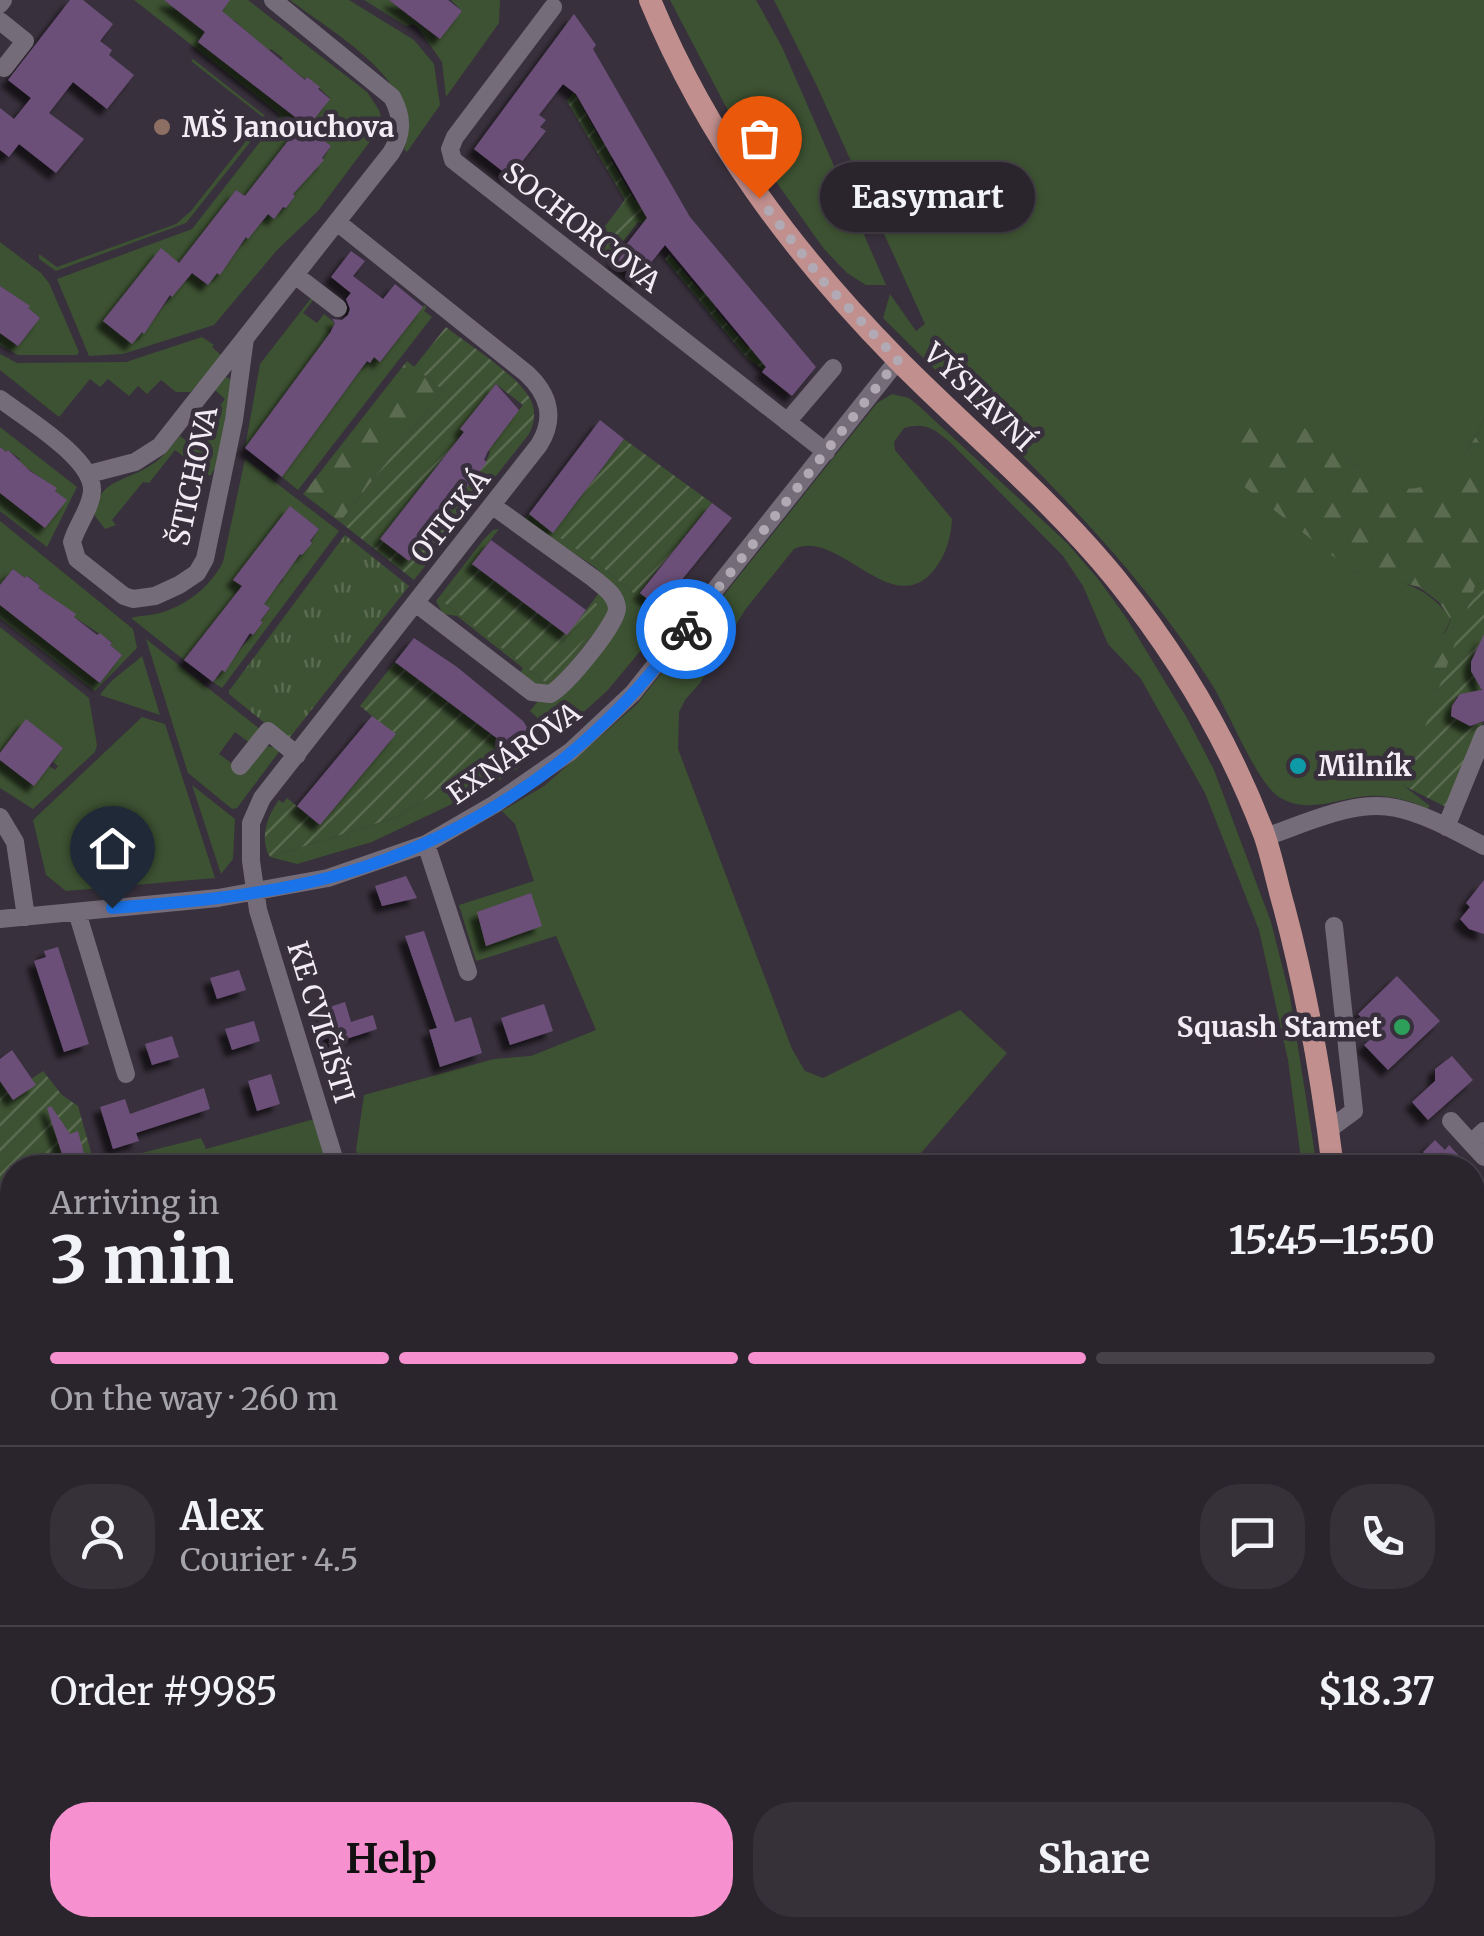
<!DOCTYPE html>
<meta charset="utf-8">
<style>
body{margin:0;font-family:Merriweather,serif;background:#363039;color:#f1f3f6;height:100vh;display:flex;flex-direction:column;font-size:38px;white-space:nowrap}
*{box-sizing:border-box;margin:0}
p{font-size:32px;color:#a5a4aa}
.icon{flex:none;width:55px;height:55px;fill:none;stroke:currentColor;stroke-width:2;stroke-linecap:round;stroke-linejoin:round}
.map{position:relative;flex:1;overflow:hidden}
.drawer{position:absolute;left:0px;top:1155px;width:1485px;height:782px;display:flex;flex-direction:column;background:#2a242d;border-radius:40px 40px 0 0;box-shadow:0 2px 8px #0004,0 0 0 2px #464149}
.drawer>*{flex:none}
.pin{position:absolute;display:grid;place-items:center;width:85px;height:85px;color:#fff;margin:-102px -42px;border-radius:50% 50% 50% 0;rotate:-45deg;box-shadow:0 0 10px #0007}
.pin .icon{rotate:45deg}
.courier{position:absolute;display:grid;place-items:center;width:100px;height:100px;margin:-50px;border:8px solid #1a73e8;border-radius:50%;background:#fff;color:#222;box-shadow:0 2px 12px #0007}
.bubble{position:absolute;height:70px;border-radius:35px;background:#2a242d;box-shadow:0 2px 8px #0004,0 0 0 2px #464149;font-size:32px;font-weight:700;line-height:70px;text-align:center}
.headline em{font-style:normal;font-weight:700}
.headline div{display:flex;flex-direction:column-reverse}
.headline{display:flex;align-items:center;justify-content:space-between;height:170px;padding:0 50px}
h1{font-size:65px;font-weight:700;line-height:75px}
.bar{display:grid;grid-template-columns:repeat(4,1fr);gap:15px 10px;align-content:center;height:120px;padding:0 50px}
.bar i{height:12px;border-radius:8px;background:#464149}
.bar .active{background:#f690cf}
.bar p{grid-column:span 4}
.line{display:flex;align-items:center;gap:25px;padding:0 50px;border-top:2px solid #464149}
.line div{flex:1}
.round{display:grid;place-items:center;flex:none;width:105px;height:105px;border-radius:40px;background:#363039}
.action{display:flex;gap:20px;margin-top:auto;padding:20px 50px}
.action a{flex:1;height:115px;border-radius:40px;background:#f690cf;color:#111;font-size:40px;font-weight:700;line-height:115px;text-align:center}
.action a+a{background:#363039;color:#f1f3f6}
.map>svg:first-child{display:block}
.grass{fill:#3d5232}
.forest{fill:url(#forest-firs)}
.park{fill:url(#park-tufts)}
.garden{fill:url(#garden-furrows);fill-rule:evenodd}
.water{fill:#6d84b0}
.building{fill:#6c4f79;filter:url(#shadow)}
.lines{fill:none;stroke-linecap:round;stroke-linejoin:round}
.minor{stroke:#756c79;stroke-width:18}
.major{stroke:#c18f8d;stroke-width:22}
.done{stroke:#b1aab4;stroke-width:10;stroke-dasharray:0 18}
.route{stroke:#1a73e8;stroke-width:12}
.education-dot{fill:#8d6e63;stroke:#38303c;stroke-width:4}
.culture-dot{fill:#0f9aa8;stroke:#38303c;stroke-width:4}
.leisure-dot{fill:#2e9e5b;stroke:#38303c;stroke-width:4}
.labels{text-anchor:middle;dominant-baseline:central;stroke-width:9;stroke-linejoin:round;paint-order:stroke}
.poi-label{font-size:28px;font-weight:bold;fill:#f2ecf4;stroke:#38303c;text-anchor:start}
.street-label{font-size:28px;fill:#f2ecf4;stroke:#38303c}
</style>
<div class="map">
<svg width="1484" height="1936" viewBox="0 0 1484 1936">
<defs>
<pattern id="forest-firs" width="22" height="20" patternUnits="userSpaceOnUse" patternTransform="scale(2.5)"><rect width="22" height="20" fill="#3d5232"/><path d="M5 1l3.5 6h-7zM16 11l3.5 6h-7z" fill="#5a6b50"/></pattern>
<pattern id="park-tufts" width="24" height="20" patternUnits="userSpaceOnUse" patternTransform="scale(2.5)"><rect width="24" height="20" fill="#3d5232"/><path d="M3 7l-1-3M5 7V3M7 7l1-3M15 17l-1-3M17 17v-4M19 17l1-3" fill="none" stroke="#5a6b50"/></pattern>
<pattern id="garden-furrows" width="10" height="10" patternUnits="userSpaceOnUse" patternTransform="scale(2.5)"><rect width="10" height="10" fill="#3d5232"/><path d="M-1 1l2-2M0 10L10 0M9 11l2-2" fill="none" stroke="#5a6b50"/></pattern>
<filter id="shadow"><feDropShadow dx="-7" dy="7" stdDeviation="2.5" flood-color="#0009"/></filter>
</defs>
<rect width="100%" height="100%" fill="#38303c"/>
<!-- grass -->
<path class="grass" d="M 134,0 L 164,0 L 205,32 L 198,42 L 302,123 L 245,196 L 236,190 L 179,263 L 161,249 L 104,321 L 144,333 L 189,271 L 207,285 L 217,273 L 220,274 L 265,212 L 286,208 L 295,196 L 293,194 L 312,170 L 314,172 L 331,146 L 308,127 L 330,98 L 307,77 L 305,79 L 281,61 L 283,58 L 271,49 L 269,51 L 235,21 L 220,13 L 227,4 L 222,0 L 248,0 L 367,92 L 379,110 L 383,124 L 318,211 L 277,250 L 214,325 L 123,354 L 89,356 L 57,279 L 192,229 L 281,115 Z
M 290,0 L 349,0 L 414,40 L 434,64 L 440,105 L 407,152 L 404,149 C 425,82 335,35 290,0 Z
M 364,0 L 389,0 L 439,39 L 462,11 L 451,0 L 500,0 L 499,23 L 446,97 L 442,62 L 418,28 L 413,24 L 406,26 Z
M 670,0 L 756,0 L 782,47 L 886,285 L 866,285 L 847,273 L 824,249 L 735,124 Z
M 774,0 L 1484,0 L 1484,418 C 1472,451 1436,500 1394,489 C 1380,485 1343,455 1329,445 L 1352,571 C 1395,581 1424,581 1451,619 L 1429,664 L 1430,687 L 1439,691 L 1404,786 L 1430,806 L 1427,809 C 1409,800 1388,795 1368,796 C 1338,798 1307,815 1279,797 C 1255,781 1228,708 1209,680 C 1121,541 998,434 883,318 L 890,294 L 916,331 L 925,324 L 816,84 Z
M 193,59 L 264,115 L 267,121 L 186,223 L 56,271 L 39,259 L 39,254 L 57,267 L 176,224 L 191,211 L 264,118 L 191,61 Z
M 0,242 L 41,273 L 49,283 L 79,352 L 77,355 L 18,355 L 0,345 L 0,333 L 18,346 L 40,318 L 28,309 L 29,306 L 0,286 Z
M 312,297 L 314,299 L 303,313 L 317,323 L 324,314 L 335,323 L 329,332 L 369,363 L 374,357 L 381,361 L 424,305 L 427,307 L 424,311 L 432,317 L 298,490 L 282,477 L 365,364 L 328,336 L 245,448 L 260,364 Z
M 202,337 L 214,345 L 212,347 L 221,355 L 191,392 L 176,392 L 161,380 L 147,394 L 138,386 L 129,396 L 108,379 L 100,387 L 90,379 L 59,417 L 0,370 L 0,354 L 17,363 L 126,362 Z
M 226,377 L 234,381 L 216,467 L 210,476 L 175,450 L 149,483 L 143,482 L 112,520 L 116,525 L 105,529 L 95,516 C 95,480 128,481 151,465 C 163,458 171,446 180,436 L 191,444 L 225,399 L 215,390 Z
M 892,394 L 909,398 L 919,406 L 1067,543 L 1099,580 L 1127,619 L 1187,718 L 1214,770 L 1271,922 L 1290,997 L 1317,1167 L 1302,1167 L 1288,1060 L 1259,930 L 1205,793 L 1141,679 L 1108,644 L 1083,586 L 1063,556 L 953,445 C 937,431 927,421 904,428 L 894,442 L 895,450 L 952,519 C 951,538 946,555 934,570 C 892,622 838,527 794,549 L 745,610 L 700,683 L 685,700 L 679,712 L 678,749 L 792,1049 L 805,1071 L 823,1078 L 960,1010 L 1007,1053 L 909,1167 L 361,1168 L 356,1150 L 364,1095 L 494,1059 L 531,1056 L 596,1030 L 556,936 L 476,961 L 459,905 L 534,881 L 515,824 L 502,811 L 544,786 L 637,704 L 877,403 Z
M 0,427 L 77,487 L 47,547 L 0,511 L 0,493 L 44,528 L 66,500 L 55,491 L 56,488 L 18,462 L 20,459 L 8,450 L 6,452 L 0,447 Z
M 245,459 L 339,531 L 222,688 L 213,682 L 262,623 L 260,621 L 270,609 L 261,602 L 283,580 L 281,577 L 300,554 L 302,555 L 319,529 L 291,507 L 234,579 L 242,586 L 184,660 L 131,618 C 141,615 152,616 163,612 C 188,604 211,586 223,562 Z
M 529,514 L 598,564 L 666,620 L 607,691 L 557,736 L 530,711 L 539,700 L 559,696 L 620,592 L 595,567 L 524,520 Z
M 0,521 L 133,629 L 137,648 L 95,691 L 0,618 L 0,605 L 100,683 L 122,655 L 110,645 L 112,642 L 74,617 L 75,614 L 38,588 L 39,585 L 28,576 L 25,578 L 13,569 L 0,585 Z
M 499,529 L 443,602 L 545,682 L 552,680 L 606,612 L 593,601 L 600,591 L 607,597 L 609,614 L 555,683 L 542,688 L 519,674 L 523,668 L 457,616 L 443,614 L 436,601 L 484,539 L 493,530 Z
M 0,627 L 89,698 L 97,745 L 95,752 L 33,809 L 0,788 L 0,760 L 34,785 L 49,766 L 55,770 L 58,766 L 53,762 L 63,748 L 26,720 L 0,753 Z
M 146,639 L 261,730 L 251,744 L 235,732 L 219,754 L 243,772 L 267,746 L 281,749 L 237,808 L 232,809 L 188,773 Z
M 142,656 L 160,715 L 100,695 C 113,676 127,670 142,656 Z
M 142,717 L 165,724 L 215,878 L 66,891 L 46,875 L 33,820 Z
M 524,761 L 520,767 L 490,786 L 372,842 L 297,864 L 270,857 L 397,817 L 456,780 L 490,782 Z
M 192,785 L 235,819 L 233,859 L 221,874 Z
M 318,1118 L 333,1168 L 82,1168 L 201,1138 L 206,1149 Z
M 0,1657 L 12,1685 L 12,1784 L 0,1730 Z
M 1473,1858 L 1484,1879 L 1484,1936 L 1267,1936 L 1264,1925 L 1472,1925 Z
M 774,1925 L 1035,1925 L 1036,1934 L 791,1936 Z"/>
<!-- forest -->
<path class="forest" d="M 407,361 L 443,390 L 340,522 L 303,494 Z
M 1484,418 L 1484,583 L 1476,584 L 1439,691 L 1430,687 L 1424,676 L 1429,664 L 1426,648 L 1445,633 L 1451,620 L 1439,602 L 1419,587 L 1352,571 L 1233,478 L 1234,436 C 1241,430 1250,421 1259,419 C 1327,406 1379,530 1444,474 C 1464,457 1475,442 1484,418 Z
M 12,1784 L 12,1925 L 502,1925 L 479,1936 L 0,1936 L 0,1789 Z"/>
<!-- park -->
<path class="park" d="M 345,535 L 409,586 L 287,741 L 229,694 L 229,691 Z
M 12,1562 L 12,1685 L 0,1657 L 0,1563 Z"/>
<!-- garden -->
<path class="garden" d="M 574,92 L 600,139 L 604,137 L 614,155 L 610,158 L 635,201 L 639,199 L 649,217 L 643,224 L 638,222 L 614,253 L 618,257 L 615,260 L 593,242 L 625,200 L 567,101 Z
M 669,254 L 701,292 L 704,291 L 717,306 L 715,309 L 747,347 L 750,346 L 757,353 L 785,330 L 790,337 L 763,370 L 747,358 L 665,259 Z
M 446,327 C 467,344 523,378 532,403 C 536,414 534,424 529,434 L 414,580 L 340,522 L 443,390 L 414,367 ZM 496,384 L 523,405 L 517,413 L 514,411 L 494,444 L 491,443 L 486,449 L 490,452 L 486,462 L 427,538 L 413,551 L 415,554 L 409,561 L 380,539 L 464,432 L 461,429 Z
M 624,439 L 712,503 L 640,592 L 664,601 L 674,610 L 666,620 L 598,564 L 553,533 Z
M 472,564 L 567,634 L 593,601 L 607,611 L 552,680 L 545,682 L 443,602 Z
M 1484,583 L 1484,642 L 1479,644 L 1471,662 L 1475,679 L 1483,684 L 1479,694 L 1456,697 L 1451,716 L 1470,726 L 1483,722 L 1446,807 L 1404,786 L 1476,584 Z
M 395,662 L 504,744 L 507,741 L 522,762 L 490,782 L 456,780 L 397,817 L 270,857 C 259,839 267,816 279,800 L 283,803 L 287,798 L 320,825 L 395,735 L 360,706 Z
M 43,1071 L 62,1095 L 78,1106 L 94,1163 L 77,1167 L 12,1168 L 12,1389 L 0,1388 L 0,1081 L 13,1100 L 35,1085 L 31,1079 Z"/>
<!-- water -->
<path class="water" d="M 502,1925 L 618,1925 L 622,1936 L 479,1936 Z
M 1035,1925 L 1234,1925 L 1237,1936 L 1035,1936 Z"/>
<!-- building -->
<path class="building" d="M 70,0 L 83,0 L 113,24 L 100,41 L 112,50 L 109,55 L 134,75 L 107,109 L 73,82 L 49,113 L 84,139 L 56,173 L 19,144 L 9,157 L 0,150 L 0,108 L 14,119 L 31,98 L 8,80 Z
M 164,0 L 230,0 L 222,11 L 305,80 L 307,77 L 320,87 L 318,89 L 330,99 L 308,127 L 198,42 L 205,32 Z
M 389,0 L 448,0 L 462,11 L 440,39 Z
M 574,14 L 596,45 L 593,49 L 690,217 L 816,367 L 792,396 L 762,372 L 766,367 L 665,245 L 638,279 L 614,260 L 647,218 L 576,94 L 563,84 L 539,115 L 546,120 L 540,127 L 546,131 L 510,177 L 474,149 Z
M 302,123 L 331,146 L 322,158 L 324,160 L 293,194 L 295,196 L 286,208 L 283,207 L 274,219 L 268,214 L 248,239 L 246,237 L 220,275 L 217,273 L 208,285 L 192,273 L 172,297 L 170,295 L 144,334 L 142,332 L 132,344 L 103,321 L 161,248 L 179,263 L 236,190 L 245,196 Z
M 351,251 L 365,261 L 353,276 L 383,299 L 395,284 L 423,307 L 380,362 L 374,357 L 370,363 L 367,361 L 282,477 L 245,448 L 330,333 L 335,323 L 332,319 L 342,320 L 348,315 L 350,309 L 346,299 L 351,293 L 331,277 Z
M 0,286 L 30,306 L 28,308 L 40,318 L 18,346 L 0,333 Z
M 496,384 L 519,410 L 488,451 L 484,460 L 487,462 L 409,561 L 380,539 L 464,432 L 460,429 Z
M 600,420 L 624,439 L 553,533 L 529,514 Z
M 0,447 L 6,452 L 8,450 L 30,471 L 57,488 L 55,491 L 67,500 L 45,528 L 0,493 Z
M 712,503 L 732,518 L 659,608 L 640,593 Z
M 290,506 L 319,529 L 310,541 L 312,543 L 302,555 L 300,554 L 264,604 L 270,608 L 260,621 L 263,622 L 253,635 L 250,633 L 225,672 L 222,670 L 213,682 L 184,660 L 242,586 L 233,580 Z
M 491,540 L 586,610 L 567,635 L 472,564 Z
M 13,569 L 25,578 L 27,576 L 40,586 L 38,588 L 76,614 L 74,617 L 97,635 L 100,633 L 112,643 L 110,645 L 122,655 L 100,683 L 0,605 L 0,585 Z
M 1484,634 L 1484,721 L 1470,726 L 1451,716 L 1452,706 L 1460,694 L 1482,690 L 1471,671 L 1471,662 Z
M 414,638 L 457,667 L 523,721 L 539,746 L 521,760 L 514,751 L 395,662 Z
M 372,716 L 396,734 L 320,825 L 297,806 Z
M 26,719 L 63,748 L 34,786 L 0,760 L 0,753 Z
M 406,876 L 417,898 L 382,906 L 375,886 Z
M 1484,880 L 1484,934 L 1469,929 L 1460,919 L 1470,907 L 1466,903 Z
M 531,893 L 542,926 L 486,946 L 477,912 Z
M 424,931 L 455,1022 L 471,1017 L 482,1053 L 440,1067 L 429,1030 L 437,1028 L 405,936 Z
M 58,947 L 89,1044 L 64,1052 L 34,961 L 46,957 L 44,951 Z
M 239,970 L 246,990 L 217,999 L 210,978 Z
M 1397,976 L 1440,1021 L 1388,1070 L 1364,1045 L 1377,1033 L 1358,1014 Z
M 345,1002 L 351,1022 L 373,1015 L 377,1029 L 331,1044 L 320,1010 Z
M 544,1004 L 553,1031 L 510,1045 L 501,1018 Z
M 254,1021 L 260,1041 L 232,1050 L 225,1029 Z
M 172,1036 L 179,1057 L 152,1065 L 145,1044 Z
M 12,1050 L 36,1085 L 13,1100 L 0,1081 L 0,1059 Z
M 1452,1056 L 1473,1080 L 1428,1120 L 1412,1102 L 1435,1081 L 1435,1069 Z
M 271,1074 L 280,1104 L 257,1111 L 248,1081 Z
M 204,1088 L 210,1109 L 136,1133 L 139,1141 L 113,1149 L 100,1107 L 125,1099 L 130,1114 Z
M 51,1106 L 70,1134 L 78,1131 L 84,1154 L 64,1160 L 47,1108 Z
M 1435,1140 L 1445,1150 L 1449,1145 L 1462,1159 L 1453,1168 L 1438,1168 L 1423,1152 Z"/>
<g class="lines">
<!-- minor -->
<path class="minor" d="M 0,4 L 3,0
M 553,7 L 455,137 L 450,149 L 453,160 L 826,452
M 0,21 L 25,41 L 4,68
M 337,222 L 526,373 C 549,394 556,418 539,445 L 262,798 L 251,823 L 251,861 L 258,910 L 337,1168
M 295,275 L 338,308
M 0,399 C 24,417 94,459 92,491 C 91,508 77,525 72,542 L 77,559 L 124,596 L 133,599 L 155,596 L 179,585 L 197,573 L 205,559 L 234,420 L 245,338
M 787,422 L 833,368
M 89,474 L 135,462 L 160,446 L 391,153 C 403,134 403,117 392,97 L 273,0
M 417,604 L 532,692 L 550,694 C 565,687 618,623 617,608 C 616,594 602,586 593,578 L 493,506
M 240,766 L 268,731 L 297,755
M 0,817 L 15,842 L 26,917
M 1446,827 L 1484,734
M 1265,837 C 1305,824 1353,799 1396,808 C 1426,814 1457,832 1484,846
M 426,844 L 468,972
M 77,912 L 126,1074
M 0,919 L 218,898 L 328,878 L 426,844 L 495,804 L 570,752 L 633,693 L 898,360
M 1451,1121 L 1471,1143
M 1328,1130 L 1354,1111 L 1334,926
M 1484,1131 L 1471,1143 L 1484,1157
M 1472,1470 L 1484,1466"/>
<!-- major -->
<path class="major" d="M 650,0 C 707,138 793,253 897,359 C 970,433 1051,499 1116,579 C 1178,656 1229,742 1264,834 C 1272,857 1277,883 1284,907 C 1307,993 1322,1079 1333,1168
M 1472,1818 L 1484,1844"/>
</g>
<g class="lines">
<!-- done -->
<path class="done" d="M 686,629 L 898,360 L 823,281 L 759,198"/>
<!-- route -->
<path class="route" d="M 112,908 C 185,902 260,896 331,877 C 431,850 532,794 606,721 C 636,693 661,661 686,629"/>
</g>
<!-- markers -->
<circle class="education-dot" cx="162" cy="127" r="10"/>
<circle class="culture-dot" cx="1298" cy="766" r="10"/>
<circle class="leisure-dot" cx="1402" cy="1027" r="10"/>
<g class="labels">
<!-- poi labels -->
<g class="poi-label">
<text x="182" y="127">MŠ Janouchova</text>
<text x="1318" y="766">Milník</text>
<text x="1382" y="1027" text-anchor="end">Squash Stamet</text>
</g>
<!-- street labels -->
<g class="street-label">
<text transform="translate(582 227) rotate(38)">SOCHORCOVA</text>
<text transform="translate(979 397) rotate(44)">VÝSTAVNÍ</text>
<text transform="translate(193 476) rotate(-78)">ŠTICHOVA</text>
<text transform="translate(450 516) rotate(-52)">OTICKÁ</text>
<text transform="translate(514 753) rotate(-35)">EXNÁROVA</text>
<text transform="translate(321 1022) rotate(73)">KE CVIČIŠTI</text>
</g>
</g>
</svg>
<div class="pin" style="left:759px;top:198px;background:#ea580c"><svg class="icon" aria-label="bag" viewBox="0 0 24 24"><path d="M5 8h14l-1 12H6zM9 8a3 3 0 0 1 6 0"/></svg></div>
<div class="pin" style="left:112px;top:908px;background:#1f2937"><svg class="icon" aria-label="home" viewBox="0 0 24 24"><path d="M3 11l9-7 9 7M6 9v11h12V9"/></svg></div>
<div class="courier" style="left:686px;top:629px"><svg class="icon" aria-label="bike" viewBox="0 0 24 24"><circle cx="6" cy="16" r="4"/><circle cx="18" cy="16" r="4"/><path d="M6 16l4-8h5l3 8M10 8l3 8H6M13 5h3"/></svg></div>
<div class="bubble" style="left:820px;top:162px;width:215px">Easymart</div>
<section class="drawer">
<div class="headline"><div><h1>3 min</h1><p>Arriving in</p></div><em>15:45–15:50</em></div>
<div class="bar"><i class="active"></i><i class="active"></i><i class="active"></i><i></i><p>On the way · 260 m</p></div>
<div class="line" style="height:180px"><a class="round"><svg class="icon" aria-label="person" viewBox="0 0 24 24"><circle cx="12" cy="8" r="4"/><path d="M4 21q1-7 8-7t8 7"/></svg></a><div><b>Alex</b><p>Courier · 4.5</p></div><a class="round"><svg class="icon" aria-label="chat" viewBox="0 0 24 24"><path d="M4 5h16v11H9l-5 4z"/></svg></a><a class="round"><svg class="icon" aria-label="phone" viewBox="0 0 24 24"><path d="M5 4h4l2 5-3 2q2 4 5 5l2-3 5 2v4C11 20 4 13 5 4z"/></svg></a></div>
<div class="line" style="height:130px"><div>Order #9985</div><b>$18.37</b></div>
<div class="action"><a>Help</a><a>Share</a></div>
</section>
</div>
